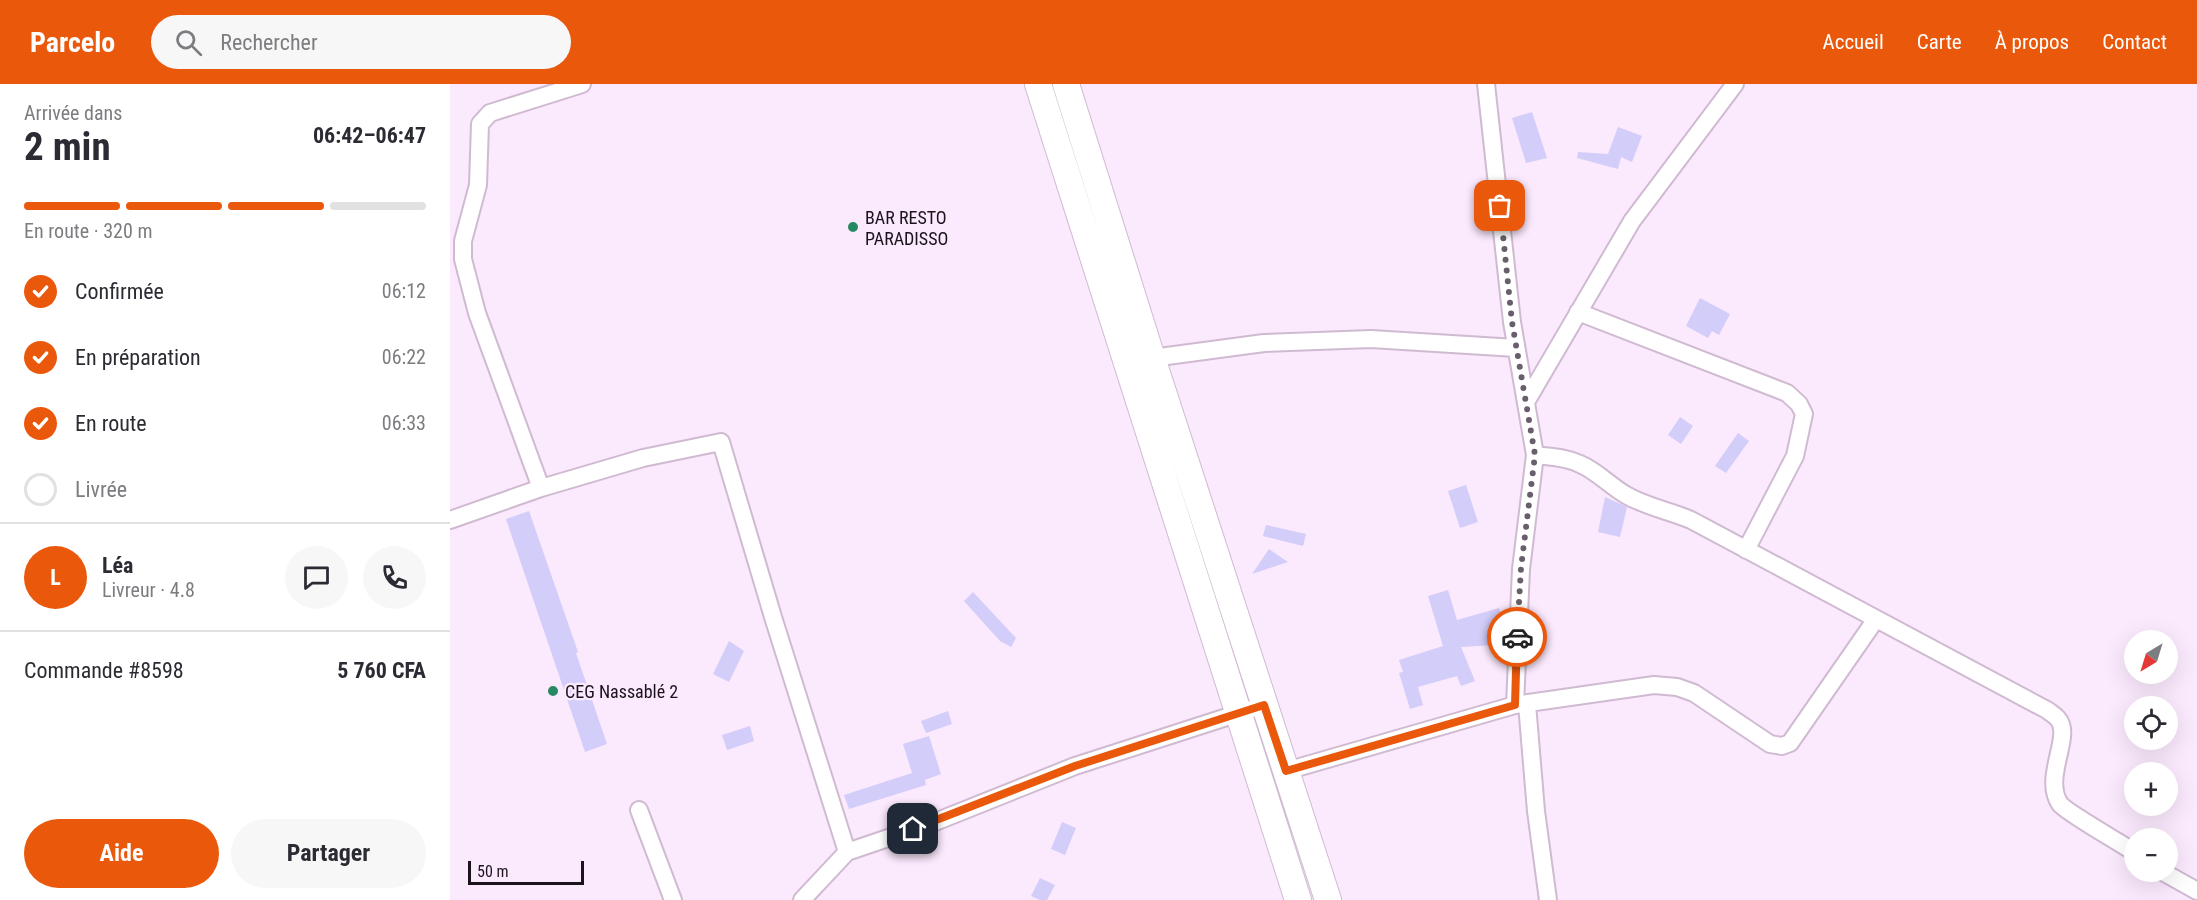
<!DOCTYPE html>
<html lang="fr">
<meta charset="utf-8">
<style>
body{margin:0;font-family:"Roboto Condensed",sans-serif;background:#f7f7f7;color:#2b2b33;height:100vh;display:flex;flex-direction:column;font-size:22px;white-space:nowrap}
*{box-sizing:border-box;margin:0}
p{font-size:20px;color:#7c7c81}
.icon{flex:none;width:33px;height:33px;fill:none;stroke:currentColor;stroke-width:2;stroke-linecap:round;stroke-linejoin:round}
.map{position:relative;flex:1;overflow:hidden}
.drawer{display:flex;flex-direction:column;background:#fff;width:450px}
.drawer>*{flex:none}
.needle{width:39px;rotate:218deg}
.controls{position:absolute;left:1674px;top:546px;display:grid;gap:12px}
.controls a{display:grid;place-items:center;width:54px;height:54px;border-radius:50%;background:#fff;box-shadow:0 6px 24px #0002;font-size:30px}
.scale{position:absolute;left:18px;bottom:15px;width:116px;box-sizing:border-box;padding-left:6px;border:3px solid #1b131c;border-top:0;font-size:16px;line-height:21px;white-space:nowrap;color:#1b131c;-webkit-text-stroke:4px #fbe9fd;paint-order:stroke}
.pin{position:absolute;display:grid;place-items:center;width:51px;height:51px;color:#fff;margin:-26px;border-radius:12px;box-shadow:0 3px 9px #0006}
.courier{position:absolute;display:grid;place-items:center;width:60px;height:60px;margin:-30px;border:4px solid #ea580c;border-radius:50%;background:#fff;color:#222;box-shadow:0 2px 8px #0007}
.summary em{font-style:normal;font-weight:700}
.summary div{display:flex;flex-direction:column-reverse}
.summary{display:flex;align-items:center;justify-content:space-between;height:102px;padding:0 24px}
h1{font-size:39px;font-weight:700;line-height:45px}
.bar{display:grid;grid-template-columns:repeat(4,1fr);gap:9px 6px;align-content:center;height:72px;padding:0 24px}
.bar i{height:8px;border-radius:4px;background:#e1e1e2}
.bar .selected{background:#ea580c}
.bar p{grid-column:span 4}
.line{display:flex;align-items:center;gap:15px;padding:0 24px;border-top:2px solid #e1e1e2}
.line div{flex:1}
.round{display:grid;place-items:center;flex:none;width:63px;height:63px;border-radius:32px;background:#f7f7f7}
ol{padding:0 24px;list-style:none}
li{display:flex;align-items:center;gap:18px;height:66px}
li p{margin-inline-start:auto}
li .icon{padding:6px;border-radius:50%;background:#ea580c;color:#fff;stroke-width:4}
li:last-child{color:#7c7c81}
li i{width:33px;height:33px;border:3px solid #e1e1e2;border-radius:50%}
.button{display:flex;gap:12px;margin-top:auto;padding:12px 24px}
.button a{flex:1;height:69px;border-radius:36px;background:#ea580c;color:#fff;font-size:24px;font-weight:700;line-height:69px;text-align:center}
.button a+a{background:#f7f7f7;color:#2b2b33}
header{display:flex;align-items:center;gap:36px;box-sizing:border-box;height:84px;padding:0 30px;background:#ea580c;color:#fff}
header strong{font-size:28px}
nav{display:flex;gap:33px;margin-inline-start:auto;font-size:21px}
.search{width:420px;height:54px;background:#f7f7f7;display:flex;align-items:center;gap:15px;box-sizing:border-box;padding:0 21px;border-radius:33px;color:#7c7c81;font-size:22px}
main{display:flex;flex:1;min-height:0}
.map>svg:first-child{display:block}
.building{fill:#d3cdf9}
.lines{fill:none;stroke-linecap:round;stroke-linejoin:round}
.minor-casing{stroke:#d0bad2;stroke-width:20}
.highway-casing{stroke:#d0bad2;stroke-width:28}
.minor{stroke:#fff;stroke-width:16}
.highway{stroke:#fff;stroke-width:26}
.done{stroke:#695e6b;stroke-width:6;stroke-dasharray:0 10.8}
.route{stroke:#ea580c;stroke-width:8}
.poi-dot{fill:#278962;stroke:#fbe9fd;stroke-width:2}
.labels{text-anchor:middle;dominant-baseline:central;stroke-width:4.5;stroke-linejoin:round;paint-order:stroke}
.poi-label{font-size:18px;fill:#1b131c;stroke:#fbe9fd;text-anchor:start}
</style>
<header>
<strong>Parcelo</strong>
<div class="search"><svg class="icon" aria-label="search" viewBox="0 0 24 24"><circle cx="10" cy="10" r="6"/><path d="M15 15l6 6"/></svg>Rechercher</div>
<nav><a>Accueil</a><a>Carte</a><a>À propos</a><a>Contact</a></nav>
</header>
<main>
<section class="drawer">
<div class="summary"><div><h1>2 min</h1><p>Arrivée dans</p></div><em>06:42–06:47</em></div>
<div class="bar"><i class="selected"></i><i class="selected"></i><i class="selected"></i><i></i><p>En route · 320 m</p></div>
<ol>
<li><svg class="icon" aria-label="check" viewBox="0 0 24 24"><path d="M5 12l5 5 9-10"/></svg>Confirmée<p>06:12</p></li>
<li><svg class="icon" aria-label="check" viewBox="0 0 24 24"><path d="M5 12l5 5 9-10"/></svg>En préparation<p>06:22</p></li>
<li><svg class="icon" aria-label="check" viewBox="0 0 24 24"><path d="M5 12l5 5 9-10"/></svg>En route<p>06:33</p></li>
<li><i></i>Livrée</li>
</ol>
<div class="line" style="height:108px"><b class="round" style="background:#ea580c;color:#fff">L</b><div><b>Léa</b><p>Livreur · 4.8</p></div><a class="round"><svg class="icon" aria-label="chat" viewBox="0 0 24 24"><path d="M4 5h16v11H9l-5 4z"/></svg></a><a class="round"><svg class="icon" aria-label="phone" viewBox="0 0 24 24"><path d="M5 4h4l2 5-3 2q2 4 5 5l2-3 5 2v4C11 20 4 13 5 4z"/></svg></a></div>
<div class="line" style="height:78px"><div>Commande #8598</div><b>5 760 CFA</b></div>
<div class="button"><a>Aide</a><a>Partager</a></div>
</section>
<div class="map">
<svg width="1747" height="816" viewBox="0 0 1747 816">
<rect width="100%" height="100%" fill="#fbe9fd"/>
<!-- building -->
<path class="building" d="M 1082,28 L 1097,74 L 1076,79 L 1062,34 Z
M 1168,43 L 1192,52 L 1182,78 L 1171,73 L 1168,85 L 1127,74 L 1128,68 L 1158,70 Z
M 1250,214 L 1280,230 L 1269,251 L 1262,247 L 1258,254 L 1236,242 Z
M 1230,333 L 1243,342 L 1231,360 L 1218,351 Z
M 1288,349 L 1299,357 L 1276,389 L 1265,382 Z
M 1016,401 L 1028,438 L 1010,444 L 998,407 Z
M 1155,413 L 1177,423 L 1170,453 L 1148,448 Z
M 79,427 L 128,568 L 126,569 L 157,660 L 135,668 L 56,435 Z
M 816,441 L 856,450 L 853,462 L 813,452 Z
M 819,465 L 838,478 L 802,490 Z
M 998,506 L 1007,536 L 1049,524 L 1054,541 L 1043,544 L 1044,561 L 1011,563 L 1025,597 L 1011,602 L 1007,592 L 968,603 L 973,621 L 960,625 L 949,589 L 953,588 L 949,576 L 993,562 L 978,512 Z
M 523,508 L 566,554 L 561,563 L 550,557 L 514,517 Z
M 279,557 L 294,567 L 279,598 L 263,590 Z
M 498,627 L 502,640 L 476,649 L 471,637 Z
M 300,642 L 304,657 L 277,666 L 272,651 Z
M 479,652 L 491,690 L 475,696 L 476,701 L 399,725 L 394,711 L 462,689 L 453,660 Z
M 612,738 L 626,744 L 615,771 L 601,765 Z
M 590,794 L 605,801 L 597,816 L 590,816 L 581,812 Z"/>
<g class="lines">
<!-- minor casing -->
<g class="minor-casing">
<path id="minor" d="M 1128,228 L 1337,309 L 1349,320 L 1354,330 L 1345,372 L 1296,466
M 702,274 L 814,259 L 921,255 L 1066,264
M 1076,318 L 1182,137 L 1285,0
M 1085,371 C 1100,373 1116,373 1130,380 C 1147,387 1160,402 1176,411 C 1197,423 1220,427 1241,436 L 1597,626 C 1601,629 1606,632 1608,635 C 1623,652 1592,694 1610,720 C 1617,729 1671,759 1684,768
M 91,404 L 27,229 L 13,175 L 13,157 L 28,101 L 30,40 L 40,29 L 132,0
M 0,436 L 91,404 L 193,374 L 271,358 L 323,533 L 397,768
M 1077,620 L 1086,727 L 1098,816
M 1065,621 L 1204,601 L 1227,603 L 1244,609 L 1320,660 L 1332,662 L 1340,659 L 1426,535
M 836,687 L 1065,621 L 1071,485 L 1085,371 L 1062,238 L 1036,0
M 189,726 L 223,816
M 1713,788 L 1747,807
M 352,816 L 397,768 L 485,738 L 625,682 L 814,621"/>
</g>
<!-- highway casing -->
<g class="highway-casing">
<path id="highway" d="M 588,0 L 848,816
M 616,0 L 702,274 L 878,816"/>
</g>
<!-- minor -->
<use href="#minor" class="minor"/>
<!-- highway -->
<use href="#highway" class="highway"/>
</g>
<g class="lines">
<!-- done -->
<path class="done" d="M 1050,122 L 1062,238 L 1085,371 L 1071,484 L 1067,553"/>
<!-- route -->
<path class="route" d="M 463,745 L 625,682 L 814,621 L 836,687 L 1065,621 L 1067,553"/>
</g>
<!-- markers -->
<g class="poi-dot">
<circle cx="403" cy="143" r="6"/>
<circle cx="103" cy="607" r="6"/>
</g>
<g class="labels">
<!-- poi labels -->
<g class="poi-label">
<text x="415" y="133">BAR RESTO<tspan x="415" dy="21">PARADISSO</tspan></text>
<text x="115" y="607">CEG Nassablé 2</text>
</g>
</g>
</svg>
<div class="controls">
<a><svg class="needle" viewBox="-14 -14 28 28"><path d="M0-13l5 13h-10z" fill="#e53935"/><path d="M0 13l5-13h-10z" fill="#7c7c81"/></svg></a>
<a><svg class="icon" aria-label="locate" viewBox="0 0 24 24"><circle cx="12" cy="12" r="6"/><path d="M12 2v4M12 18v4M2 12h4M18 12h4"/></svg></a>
<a>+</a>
<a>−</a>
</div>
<div class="scale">50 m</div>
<div class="pin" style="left:1050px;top:122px;background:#ea580c"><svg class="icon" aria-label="bag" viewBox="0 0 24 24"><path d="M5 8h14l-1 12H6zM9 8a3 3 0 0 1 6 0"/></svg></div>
<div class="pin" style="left:463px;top:745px;background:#1f2937"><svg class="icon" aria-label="home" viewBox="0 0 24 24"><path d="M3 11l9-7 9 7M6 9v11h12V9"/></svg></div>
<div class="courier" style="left:1067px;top:553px"><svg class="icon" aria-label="car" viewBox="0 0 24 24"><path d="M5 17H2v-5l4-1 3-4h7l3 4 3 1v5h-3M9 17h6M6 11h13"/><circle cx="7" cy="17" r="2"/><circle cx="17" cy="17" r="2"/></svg></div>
</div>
</main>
